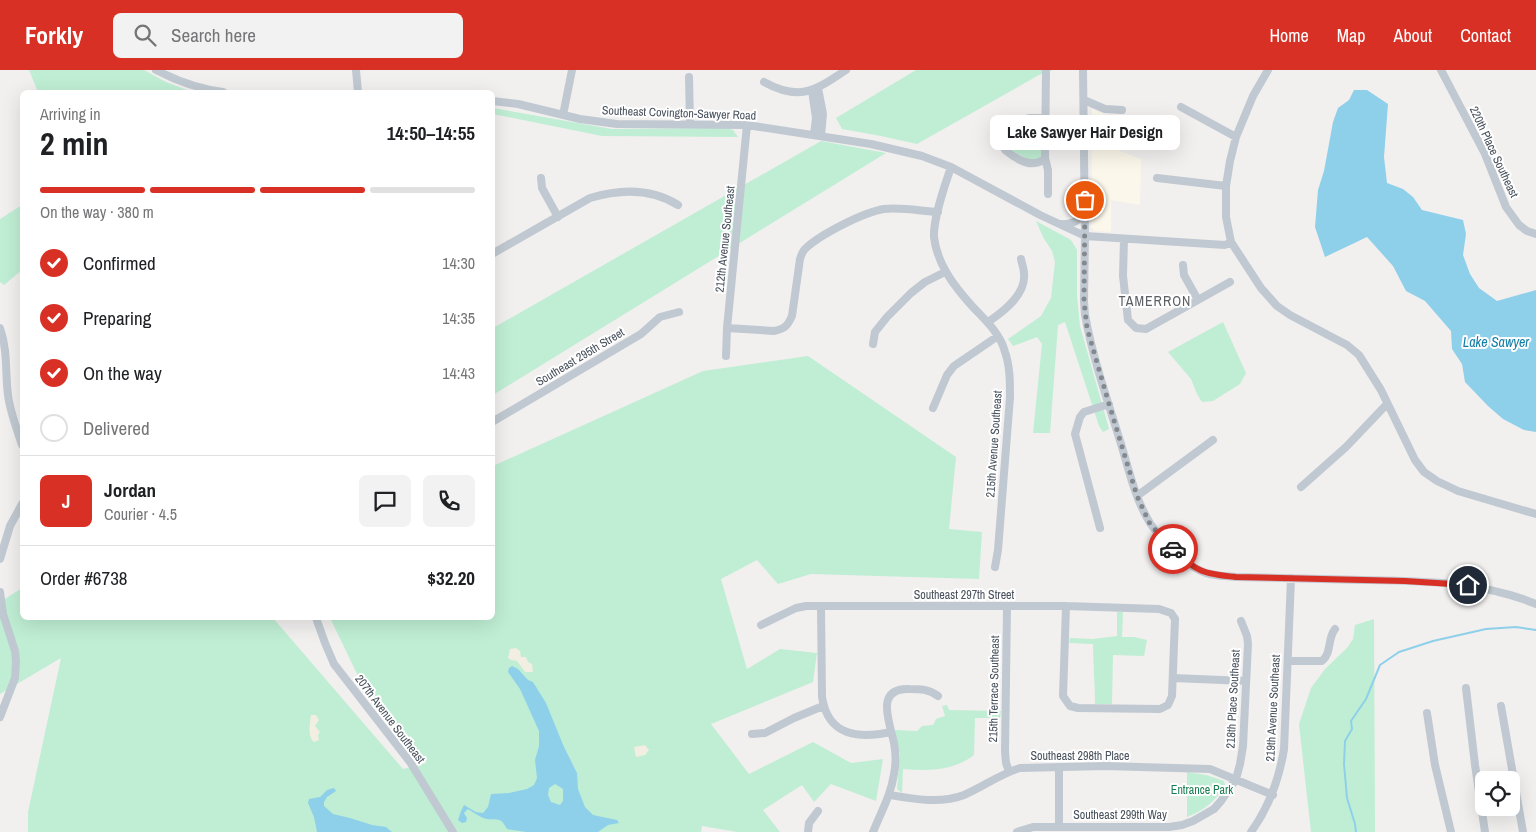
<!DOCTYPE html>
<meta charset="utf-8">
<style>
body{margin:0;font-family:"Archivo Narrow",sans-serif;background:#f2f2f2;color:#202124;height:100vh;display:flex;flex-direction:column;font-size:19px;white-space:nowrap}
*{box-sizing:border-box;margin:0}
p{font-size:16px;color:#757577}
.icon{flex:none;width:28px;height:28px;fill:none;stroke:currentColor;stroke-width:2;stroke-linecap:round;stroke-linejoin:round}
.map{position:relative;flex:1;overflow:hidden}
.details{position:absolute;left:20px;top:20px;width:475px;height:530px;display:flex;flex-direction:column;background:#fff;border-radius:8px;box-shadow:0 5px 20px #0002}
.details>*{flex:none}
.controls{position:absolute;left:1475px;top:701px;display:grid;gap:10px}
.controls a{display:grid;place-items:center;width:45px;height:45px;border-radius:8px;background:#fff;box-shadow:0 5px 20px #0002;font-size:25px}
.pin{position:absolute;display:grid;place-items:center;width:42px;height:42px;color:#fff;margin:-21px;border:2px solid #fff;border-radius:50%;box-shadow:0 1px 5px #0007}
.courier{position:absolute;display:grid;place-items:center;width:50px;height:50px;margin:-25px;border:4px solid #d93025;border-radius:50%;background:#fff;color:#222;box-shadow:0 1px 6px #0007}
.bubble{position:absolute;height:35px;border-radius:8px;background:#fff;box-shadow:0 5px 20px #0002;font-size:16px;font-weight:700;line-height:35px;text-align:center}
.overview em{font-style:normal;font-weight:700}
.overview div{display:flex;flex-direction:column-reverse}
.overview{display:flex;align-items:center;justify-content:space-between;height:85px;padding:0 20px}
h1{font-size:32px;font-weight:700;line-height:38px}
.bar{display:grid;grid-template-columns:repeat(4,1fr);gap:8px 5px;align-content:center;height:60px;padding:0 20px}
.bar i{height:6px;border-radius:4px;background:#e0e0e0}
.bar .current{background:#d93025}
.bar p{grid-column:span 4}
.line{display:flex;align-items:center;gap:12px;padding:0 20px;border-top:1px solid #e0e0e0}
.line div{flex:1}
.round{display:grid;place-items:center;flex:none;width:52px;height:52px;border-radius:8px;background:#f2f2f2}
ol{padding:0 20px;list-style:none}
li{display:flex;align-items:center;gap:15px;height:55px}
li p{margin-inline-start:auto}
li .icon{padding:5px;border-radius:50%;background:#d93025;color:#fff;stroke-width:4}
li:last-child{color:#757577}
li i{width:28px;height:28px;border:2px solid #e0e0e0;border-radius:50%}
header{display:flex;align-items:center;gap:30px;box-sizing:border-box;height:70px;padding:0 25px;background:#d93025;color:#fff}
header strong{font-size:24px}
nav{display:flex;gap:28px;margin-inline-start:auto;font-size:18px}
.search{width:350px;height:45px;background:#f2f2f2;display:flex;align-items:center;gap:12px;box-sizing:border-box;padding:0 18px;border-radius:8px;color:#757577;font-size:19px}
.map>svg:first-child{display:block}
.commercial{fill:#fbf7ea}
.green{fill:#bfeed4}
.sand{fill:#f2eee1}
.water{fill:#8ed0e9;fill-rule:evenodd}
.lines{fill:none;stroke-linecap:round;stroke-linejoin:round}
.stream{stroke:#8ed0e9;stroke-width:2}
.minor{stroke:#c0c9d1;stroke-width:8}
.done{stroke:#84888f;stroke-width:5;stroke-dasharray:0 9}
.route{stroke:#d93025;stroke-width:6}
.labels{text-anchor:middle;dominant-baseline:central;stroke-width:4;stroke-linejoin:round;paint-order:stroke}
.street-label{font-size:12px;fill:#48515c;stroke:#fff}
.park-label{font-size:12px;fill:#1a7c51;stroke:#fff}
.neighbourhood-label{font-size:14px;letter-spacing:1px;fill:#5c5f64;stroke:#fff}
.water-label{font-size:14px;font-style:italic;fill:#117da6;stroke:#fff}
</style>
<header>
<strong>Forkly</strong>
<div class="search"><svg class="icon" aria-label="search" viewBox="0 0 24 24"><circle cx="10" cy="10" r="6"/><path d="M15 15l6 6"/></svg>Search here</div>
<nav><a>Home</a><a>Map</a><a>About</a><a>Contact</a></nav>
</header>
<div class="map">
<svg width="1536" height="762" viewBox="0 0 1536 762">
<rect width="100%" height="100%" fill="#f2efef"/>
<!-- commercial -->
<path class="commercial" d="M 1092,39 L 1120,51 L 1120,81 L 1141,89 L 1140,135 L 1111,130 L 1111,162 L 1094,161 L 1091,157 Z"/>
<!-- green -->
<path class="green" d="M 29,0 L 144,0 L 166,12 L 192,22 L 38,22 Z
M 916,0 L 1053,0 L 1039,5 L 917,74 L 881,66 L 842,59 L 836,48 Z
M 493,38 L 612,59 L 727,58 L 733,60 L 738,67 L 602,66 L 493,44 Z
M 1031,51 L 1037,52 L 1042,55 L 1043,84 L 1036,90 L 1030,90 L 1009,79 L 1007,68 L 1008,65 Z
M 821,71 L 886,83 L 493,325 L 493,258 Z
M 22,135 L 22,200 L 4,215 L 0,212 L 0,149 Z
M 1036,151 L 1071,170 L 1077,180 L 1077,226 L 1080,256 L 1109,359 L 1103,362 L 1099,356 L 1065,252 L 1058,255 L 1050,363 L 1033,363 L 1042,274 L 1037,267 L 1013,276 L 1008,269 L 1041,246 L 1051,228 L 1055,192 L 1052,181 L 1043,167 Z
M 1223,252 L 1246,303 L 1240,314 L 1213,331 L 1202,332 L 1197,324 L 1191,309 L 1168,282 Z
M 808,286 L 956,387 L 949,459 L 982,462 L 979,509 L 811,504 L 778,514 L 757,490 L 721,509 L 747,599 L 780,579 L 817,583 L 813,612 L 711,654 L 749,704 L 813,672 L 851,693 L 883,689 L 876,731 L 831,714 L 814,732 L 802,715 L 763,740 L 780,762 L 737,762 L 702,756 L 701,762 L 28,762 L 28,742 L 61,588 L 0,624 L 0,532 L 22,518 L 22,548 L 273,548 L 403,699 L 426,693 L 361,612 L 330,548 L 492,548 L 493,396 L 703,301 Z
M 1117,542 L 1123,542 L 1122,567 L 1134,567 L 1147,570 L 1144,586 L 1113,585 L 1112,634 L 1095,634 C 1095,614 1093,594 1093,574 L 1069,573 L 1070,568 L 1093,569 L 1117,566 Z
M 1374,549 L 1375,762 L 1311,762 L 1299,654 L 1311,618 L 1325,599 L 1347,578 L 1353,569 L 1355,555 Z
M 947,635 L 949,640 L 1001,641 L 1000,648 L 975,648 L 974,685 C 953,701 929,701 903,699 L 902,723 L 897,719 L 900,685 L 895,660 L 917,661 L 922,656 L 933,655 L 936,649 L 945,646 L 942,636 Z
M 1187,702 L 1206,705 L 1224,711 L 1225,715 C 1216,731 1203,741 1187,747 Z"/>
<!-- sand -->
<path class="sand" d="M 516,578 L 520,581 L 521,587 L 526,587 L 528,592 L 532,594 L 533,602 L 525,602 L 517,591 L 511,590 L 508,588 L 510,579 Z
M 311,645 L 316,645 L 319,650 L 315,656 L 320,662 L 318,665 L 319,670 L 314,672 C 307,666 310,653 311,645 Z
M 645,675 L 649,680 L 645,685 L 636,687 L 634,677 Z"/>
<!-- water -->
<path class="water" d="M 1354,20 L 1367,20 L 1388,34 L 1384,87 L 1387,113 L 1403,119 L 1413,127 L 1422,140 L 1463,150 L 1466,164 L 1463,185 L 1470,204 L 1479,218 L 1497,231 L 1536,220 L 1536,362 L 1524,360 L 1503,349 L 1488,336 L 1465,312 L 1462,294 L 1452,279 L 1451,261 L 1425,231 L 1406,221 L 1393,196 L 1367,167 L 1325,187 L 1315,157 L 1318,120 L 1324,101 L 1333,52 L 1338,38 L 1349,30 Z
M 512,596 L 518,599 L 528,610 L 533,612 L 546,633 L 564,677 L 577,703 L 578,719 L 585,737 L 593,745 L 617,750 L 619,753 L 608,755 L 598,762 L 526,762 L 507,759 C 500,746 499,751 487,749 C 481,748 473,742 468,739 L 464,743 L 467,748 L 466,752 L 462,753 L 458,750 L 461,741 L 464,735 L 476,742 L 483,743 L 488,737 L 491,724 L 509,723 L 527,719 L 534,715 L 537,708 L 535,690 L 539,676 L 539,661 L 520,619 L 508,602 L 509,598 ZM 555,714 L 563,719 L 563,731 L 560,735 L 551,732 L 548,725 L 549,718 Z
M 334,718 L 336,721 L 327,727 L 324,732 L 324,736 L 333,744 L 350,748 L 372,755 L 386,757 L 392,762 L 317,762 L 314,747 L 308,733 L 309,729 L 320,727 L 327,720 Z"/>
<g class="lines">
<!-- stream -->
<path class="stream" d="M 1356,762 L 1355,754 L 1347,728 L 1344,694 L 1345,671 L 1352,659 L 1351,651 L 1366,629 L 1380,595 L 1399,582 L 1433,571 L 1486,559 L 1516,557 L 1536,560"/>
<!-- minor -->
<path class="minor" d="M 156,0 C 177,11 199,19 223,22
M 356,0 L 358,22
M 1046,0 L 1045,88 L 1048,100 L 1048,124
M 1083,0 L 1085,166 L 1084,231 L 1085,245 C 1093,289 1108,332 1121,374 C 1129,400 1135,429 1150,453 C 1159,467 1183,493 1199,500 C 1210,506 1224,506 1236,507 C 1278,508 1320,509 1363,510 C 1421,511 1481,511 1536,534
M 1268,0 L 1253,26 L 1236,67 L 1230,91 L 1226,116 L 1226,147 L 1231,172 L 1261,218 L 1277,236 L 1290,245 L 1347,275 L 1359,285 L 1381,320 L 1415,390 L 1424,402 L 1437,411 L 1458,421 L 1536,444
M 1441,0 L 1485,84 L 1506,137 L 1519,155 L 1527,161 L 1536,164
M 689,7 L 690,54
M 764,12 C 800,32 816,20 846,0
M 818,18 L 823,44 L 821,66
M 812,21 L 816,48 L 814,65
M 1084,30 L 1105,39 L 1122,40
M 492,31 L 518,34 L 580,49 L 617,54 L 747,55 L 871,74 L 922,86 L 951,97 L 1040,145 L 1085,166 L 1225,175 L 1231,172
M 1181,37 L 1236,67
M 563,45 L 572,0
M 1045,88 C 1033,100 1016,89 1005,80 L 1003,70 L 1008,61 L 1029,48 L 1046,48
M 951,97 C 945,115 933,148 934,167 C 937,194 954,216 972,236 C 985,250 1000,263 1005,282 C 1010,296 1010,312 1010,327 L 998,480 L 995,497
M 541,108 L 542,118 L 558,147
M 1157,108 L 1226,116
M 1061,154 C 1072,155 1079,151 1084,142
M 1124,169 L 1123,206 L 1128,250 L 1136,258 L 1146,259 L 1230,212
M 492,184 L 590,128 C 620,119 651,118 678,135
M 1183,195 L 1184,205 L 1198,230
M 988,252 C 1003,242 1026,225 1024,204 C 1024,199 1022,194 1021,189
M 0,258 C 8,281 5,302 8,325 C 10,342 17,359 22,375
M 727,258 L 774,261 C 785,259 788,255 792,246 L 800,189 C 801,186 802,182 805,179 C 819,165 864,142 884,139 C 901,137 921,141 938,142
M 873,274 L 875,262 L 887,247 L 911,223 L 925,212 L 945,202
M 726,286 L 727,258 L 747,55
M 933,338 L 947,305 L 954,296 L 998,266
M 492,352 L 641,264 L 660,247 L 679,242
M 1301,417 L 1346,377 L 1387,334
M 1137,426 L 1213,370
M 1100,458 L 1075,364 L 1080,347 L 1084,342 L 1109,334
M 0,489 L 10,456 L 22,434
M 0,522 L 3,544 L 15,581 L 16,591 L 15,608 L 0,647
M 1007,536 L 1005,682 L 1006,693 L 1009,701
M 821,537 L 822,627 C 828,666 858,669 891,662
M 316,548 L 325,573 L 334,594 L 410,692 L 453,762
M 761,555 L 796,538 L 806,536 L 1066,536 L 1159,539 L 1171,543 L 1175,549 L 1172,626 L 1168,635 L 1160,639 L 1078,638 L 1070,636 L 1063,626 L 1066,536
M 1288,591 L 1322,591 C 1332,583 1327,569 1335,559
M 1173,608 L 1246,611
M 1466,618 L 1475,695 L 1485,762
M 1501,636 L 1523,762
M 1427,643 L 1435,695 L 1451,762
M 752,664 L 765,663 L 794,648 L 823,636
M 890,725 C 913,729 941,734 964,725 C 983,717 1000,704 1020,698 L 1105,696 L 1210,699 L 1273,725
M 1059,756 L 1059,697
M 808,762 L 809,753 L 818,741
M 873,762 C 881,742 891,725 894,704 C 896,694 896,683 894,673 C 890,653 874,618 909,619 C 920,619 929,619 938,626
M 1017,762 L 1033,757 L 1169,757 L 1182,755 L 1193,751 L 1214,739 L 1221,731 L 1236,709 L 1240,694 L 1243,676 L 1248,574 L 1247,566 L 1241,551
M 1251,762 C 1269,737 1279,710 1284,679 L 1291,508"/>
</g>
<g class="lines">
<!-- done -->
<path class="done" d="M 1085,130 L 1084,231 L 1087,258 L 1109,334 L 1137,426 L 1150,454 L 1173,479"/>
<!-- route -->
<path class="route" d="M 1173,479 C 1196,502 1204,504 1236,507 L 1405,511 L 1468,515"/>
</g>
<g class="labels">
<!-- street labels -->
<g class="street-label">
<text transform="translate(679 43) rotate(2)">Southeast Covington-Sawyer Road</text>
<text transform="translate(1494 82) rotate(65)">220th Place Southeast</text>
<text transform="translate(725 169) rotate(-84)">212th Avenue Southeast</text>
<text transform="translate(580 287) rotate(-31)">Southeast 295th Street</text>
<text transform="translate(994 374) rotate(-86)">215th Avenue Southeast</text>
<text x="964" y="525">Southeast 297th Street</text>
<text transform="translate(994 619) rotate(-89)">215th Terrace Southeast</text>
<text transform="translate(1233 629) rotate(-87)">218th Place Southeast</text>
<text transform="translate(1273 638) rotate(-87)">219th Avenue Southeast</text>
<text transform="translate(390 649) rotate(53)">207th Avenue Southeast</text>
<text x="1080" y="686">Southeast 298th Place</text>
<text x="1120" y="745">Southeast 299th Way</text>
</g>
<!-- park labels -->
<g class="park-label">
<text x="1202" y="720">Entrance Park</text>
</g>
<!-- neighbourhood labels -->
<g class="neighbourhood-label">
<text x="1155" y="231">TAMERRON</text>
</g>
<!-- water labels -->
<g class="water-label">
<text x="1496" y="272">Lake Sawyer</text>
</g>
</g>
</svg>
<div class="controls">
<a><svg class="icon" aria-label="locate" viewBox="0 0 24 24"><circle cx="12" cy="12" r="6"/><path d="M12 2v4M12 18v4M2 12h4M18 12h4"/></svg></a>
</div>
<div class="pin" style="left:1085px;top:130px;background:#ea580c"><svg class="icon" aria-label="bag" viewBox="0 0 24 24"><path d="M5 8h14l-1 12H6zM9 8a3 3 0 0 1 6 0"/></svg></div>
<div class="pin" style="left:1468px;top:515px;background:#1f2937"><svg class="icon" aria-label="home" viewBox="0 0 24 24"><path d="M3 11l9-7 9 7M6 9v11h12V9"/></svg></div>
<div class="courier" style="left:1173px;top:479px"><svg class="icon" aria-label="car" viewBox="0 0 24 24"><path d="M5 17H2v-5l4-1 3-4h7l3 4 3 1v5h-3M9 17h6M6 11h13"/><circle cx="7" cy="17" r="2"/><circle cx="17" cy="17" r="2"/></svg></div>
<div class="bubble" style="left:990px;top:45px;width:190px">Lake Sawyer Hair Design</div>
<section class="details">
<div class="overview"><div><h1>2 min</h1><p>Arriving in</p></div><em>14:50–14:55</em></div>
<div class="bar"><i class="current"></i><i class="current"></i><i class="current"></i><i></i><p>On the way · 380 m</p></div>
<ol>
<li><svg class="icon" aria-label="check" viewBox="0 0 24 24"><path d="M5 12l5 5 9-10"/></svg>Confirmed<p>14:30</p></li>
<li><svg class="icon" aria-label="check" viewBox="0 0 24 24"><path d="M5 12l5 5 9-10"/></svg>Preparing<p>14:35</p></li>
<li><svg class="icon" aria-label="check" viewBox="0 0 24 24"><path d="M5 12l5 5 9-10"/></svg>On the way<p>14:43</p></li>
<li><i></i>Delivered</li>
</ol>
<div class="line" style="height:90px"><b class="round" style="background:#d93025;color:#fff">J</b><div><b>Jordan</b><p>Courier · 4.5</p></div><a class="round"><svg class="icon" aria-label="chat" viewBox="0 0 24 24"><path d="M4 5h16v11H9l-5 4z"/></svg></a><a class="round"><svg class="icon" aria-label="phone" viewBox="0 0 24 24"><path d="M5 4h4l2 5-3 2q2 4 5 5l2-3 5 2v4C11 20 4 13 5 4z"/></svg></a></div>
<div class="line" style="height:65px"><div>Order #6738</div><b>$32.20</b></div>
</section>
</div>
